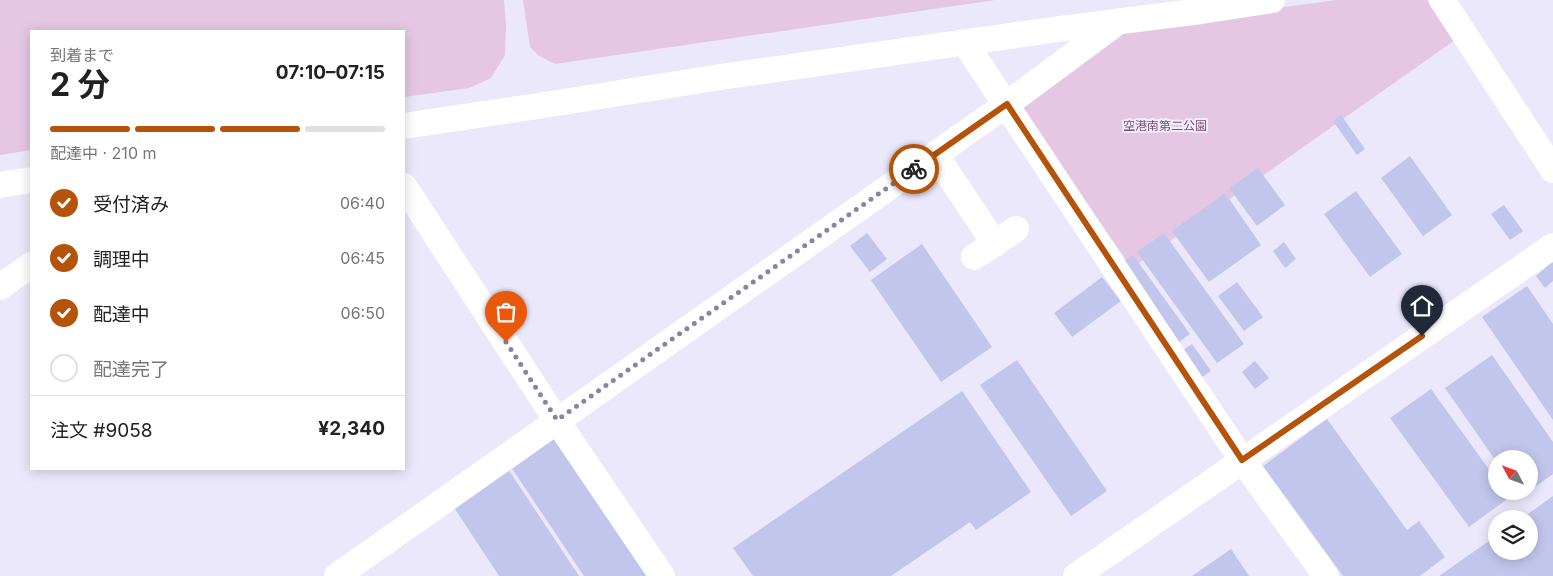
<!DOCTYPE html>
<html lang="ja">
<meta charset="utf-8">
<style>
body{margin:0;font-family:Inter,"Noto Sans JP",sans-serif;background:#f6f6f6;color:#222;height:100vh;display:flex;flex-direction:column;font-size:19px;white-space:nowrap}
*{box-sizing:border-box;margin:0}
p{font-size:16px;color:#767676}
.icon{flex:none;width:28px;height:28px;fill:none;stroke:currentColor;stroke-width:2;stroke-linecap:round;stroke-linejoin:round}
.map{position:relative;flex:1;overflow:hidden}
.details{position:absolute;left:30px;top:30px;width:375px;height:440px;display:flex;flex-direction:column;background:#fff;border-radius:0px;box-shadow:0 2px 12px #0003}
.details>*{flex:none}
.needle{width:32px;rotate:311deg}
.tools{position:absolute;left:1488px;top:450px;display:grid;gap:10px}
.tools a{display:grid;place-items:center;width:50px;height:50px;border-radius:50%;background:#fff;box-shadow:0 2px 12px #0003;font-size:25px}
.pin{position:absolute;display:grid;place-items:center;width:42px;height:42px;color:#fff;margin:-51px -21px;border-radius:50% 50% 50% 0;rotate:-45deg;box-shadow:0 0 5px #0007}
.pin .icon{rotate:45deg}
.courier{position:absolute;display:grid;place-items:center;width:50px;height:50px;margin:-25px;border:4px solid #b45309;border-radius:50%;background:#fff;color:#222;box-shadow:0 1px 6px #0007}
.summary em{font-style:normal;font-weight:700}
.summary div{display:flex;flex-direction:column-reverse}
.summary{display:flex;align-items:center;justify-content:space-between;height:85px;padding:0 20px}
h1{font-size:32px;font-weight:700;line-height:38px}
.bar{display:grid;grid-template-columns:repeat(4,1fr);gap:8px 5px;align-content:center;height:60px;padding:0 20px}
.bar i{height:6px;border-radius:4px;background:#e0e0e0}
.bar .on{background:#b45309}
.bar p{grid-column:span 4}
.line{display:flex;align-items:center;gap:12px;padding:0 20px;border-top:1px solid #e0e0e0}
.line div{flex:1}
ol{padding:0 20px;list-style:none}
li{display:flex;align-items:center;gap:15px;height:55px}
li p{margin-inline-start:auto}
li .icon{padding:5px;border-radius:50%;background:#b45309;color:#fff;stroke-width:4}
li:last-child{color:#767676}
li i{width:28px;height:28px;border:2px solid #e0e0e0;border-radius:50%}
.map>svg:first-child{display:block}
.green{fill:#e6c7e3}
.building{fill:#c2c6ec}
.lines{fill:none;stroke-linecap:round;stroke-linejoin:round}
.minor{stroke:#fff;stroke-width:26}
.done{stroke:#8587a1;stroke-width:5;stroke-dasharray:0 9}
.route{stroke:#b45309;stroke-width:6}
.labels{text-anchor:middle;dominant-baseline:central;stroke-width:4;stroke-linejoin:round;paint-order:stroke}
.park-label{font-size:12px;fill:#814e76;stroke:#f0eefd}
</style>
<div class="map">
<svg width="1553" height="576" viewBox="0 0 1553 576">
<rect width="100%" height="100%" fill="#eae8fa"/>
<!-- green -->
<path class="green" d="M 0,0 L 504,0 L 506,26 L 505,55 L 491,78 L 469,88 L 404,97 L 404,31 L 31,31 L 31,150 L 0,155 Z
M 523,0 L 995,0 L 555,64 L 539,56 L 530,47 Z
M 1337,0 L 1427,0 L 1455,40 L 1132,268 L 1019,107 L 1131,28 Z"/>
<!-- building -->
<path class="building" d="M 1341,115 L 1365,149 L 1357,155 L 1333,121 Z
M 1410,156 L 1452,215 L 1423,236 L 1381,178 Z
M 1258,168 L 1285,205 L 1257,226 L 1229,188 Z
M 1356,191 L 1402,254 L 1370,277 L 1324,214 Z
M 1225,193 L 1261,245 L 1209,282 L 1172,231 Z
M 1504,205 L 1523,231 L 1510,240 L 1491,214 Z
M 867,233 L 887,259 L 870,272 L 850,246 Z
M 1164,233 L 1244,344 L 1217,363 L 1137,252 Z
M 1284,242 L 1296,259 L 1285,268 L 1273,251 Z
M 922,244 L 992,347 L 941,382 L 871,280 Z
M 1133,255 L 1190,334 L 1175,345 L 1118,265 Z
M 1552,262 L 1553,263 L 1553,281 L 1545,288 L 1536,276 Z
M 1102,277 L 1121,301 L 1072,337 L 1054,313 Z
M 1237,282 L 1263,317 L 1244,331 L 1218,296 Z
M 1527,286 L 1553,324 L 1553,420 L 1482,317 Z
M 1192,344 L 1211,371 L 1198,380 L 1179,353 Z
M 1492,355 L 1553,442 L 1553,474 L 1521,497 L 1517,491 L 1529,491 L 1529,459 L 1496,459 L 1496,461 L 1445,388 Z
M 1017,360 L 1107,491 L 1071,516 L 980,385 Z
M 1255,361 L 1269,378 L 1255,389 L 1242,372 Z
M 1431,389 L 1496,479 L 1496,491 L 1505,491 L 1510,497 L 1469,527 L 1390,418 Z
M 962,391 L 1031,492 L 976,530 L 970,522 L 891,576 L 753,576 L 733,548 Z
M 1327,419 L 1407,530 L 1419,521 L 1445,557 L 1420,576 L 1343,576 L 1263,466 Z
M 561,433 L 658,576 L 584,576 L 511,467 Z
M 508,469 L 579,576 L 499,576 L 453,506 Z
M 1553,496 L 1553,576 L 1439,576 L 1496,536 L 1496,551 L 1529,551 L 1529,519 L 1521,519 Z
M 1231,549 L 1249,576 L 1192,576 Z"/>
<g class="lines">
<!-- minor -->
<path class="minor" d="M 1442,0 L 1553,170
M 965,43 L 1242,460 L 1326,576
M 404,126 L 538,106 L 727,76 L 1059,29 L 1201,11 L 1272,0
M 935,154 L 995,244
M 0,185 L 31,180
M 404,186 L 557,421 L 662,576
M 974,257 L 1016,229
M 0,287 L 31,265
M 337,576 L 1007,104 L 1119,21
M 1076,576 L 1553,246"/>
</g>
<g class="lines">
<!-- done -->
<path class="done" d="M 506,342 L 557,420 L 914,169"/>
<!-- route -->
<path class="route" d="M 914,169 L 1007,104 L 1242,460 L 1422,336"/>
</g>
<g class="labels">
<!-- park labels -->
<g class="park-label">
<text x="1165" y="125">空港南第二公園</text>
</g>
</g>
</svg>
<div class="tools">
<a><svg class="needle" viewBox="-14 -14 28 28"><path d="M0-13l5 13h-10z" fill="#e53935"/><path d="M0 13l5-13h-10z" fill="#767676"/></svg></a>
<a><svg class="icon" aria-label="layers" viewBox="0 0 24 24"><path d="M12 4l9 5-9 5-9-5zM3 14l9 5 9-5"/></svg></a>
</div>
<div class="pin" style="left:506px;top:342px;background:#ea580c"><svg class="icon" aria-label="bag" viewBox="0 0 24 24"><path d="M5 8h14l-1 12H6zM9 8a3 3 0 0 1 6 0"/></svg></div>
<div class="pin" style="left:1422px;top:336px;background:#1f2937"><svg class="icon" aria-label="home" viewBox="0 0 24 24"><path d="M3 11l9-7 9 7M6 9v11h12V9"/></svg></div>
<div class="courier" style="left:914px;top:169px"><svg class="icon" aria-label="bike" viewBox="0 0 24 24"><circle cx="6" cy="16" r="4"/><circle cx="18" cy="16" r="4"/><path d="M6 16l4-8h5l3 8M10 8l3 8H6M13 5h3"/></svg></div>
<section class="details">
<div class="summary"><div><h1>2 分</h1><p>到着まで</p></div><em>07:10–07:15</em></div>
<div class="bar"><i class="on"></i><i class="on"></i><i class="on"></i><i></i><p>配達中 · 210 m</p></div>
<ol>
<li><svg class="icon" aria-label="check" viewBox="0 0 24 24"><path d="M5 12l5 5 9-10"/></svg>受付済み<p>06:40</p></li>
<li><svg class="icon" aria-label="check" viewBox="0 0 24 24"><path d="M5 12l5 5 9-10"/></svg>調理中<p>06:45</p></li>
<li><svg class="icon" aria-label="check" viewBox="0 0 24 24"><path d="M5 12l5 5 9-10"/></svg>配達中<p>06:50</p></li>
<li><i></i>配達完了</li>
</ol>
<div class="line" style="height:65px"><div>注文 #9058</div><b>¥2,340</b></div>
</section>
</div>
